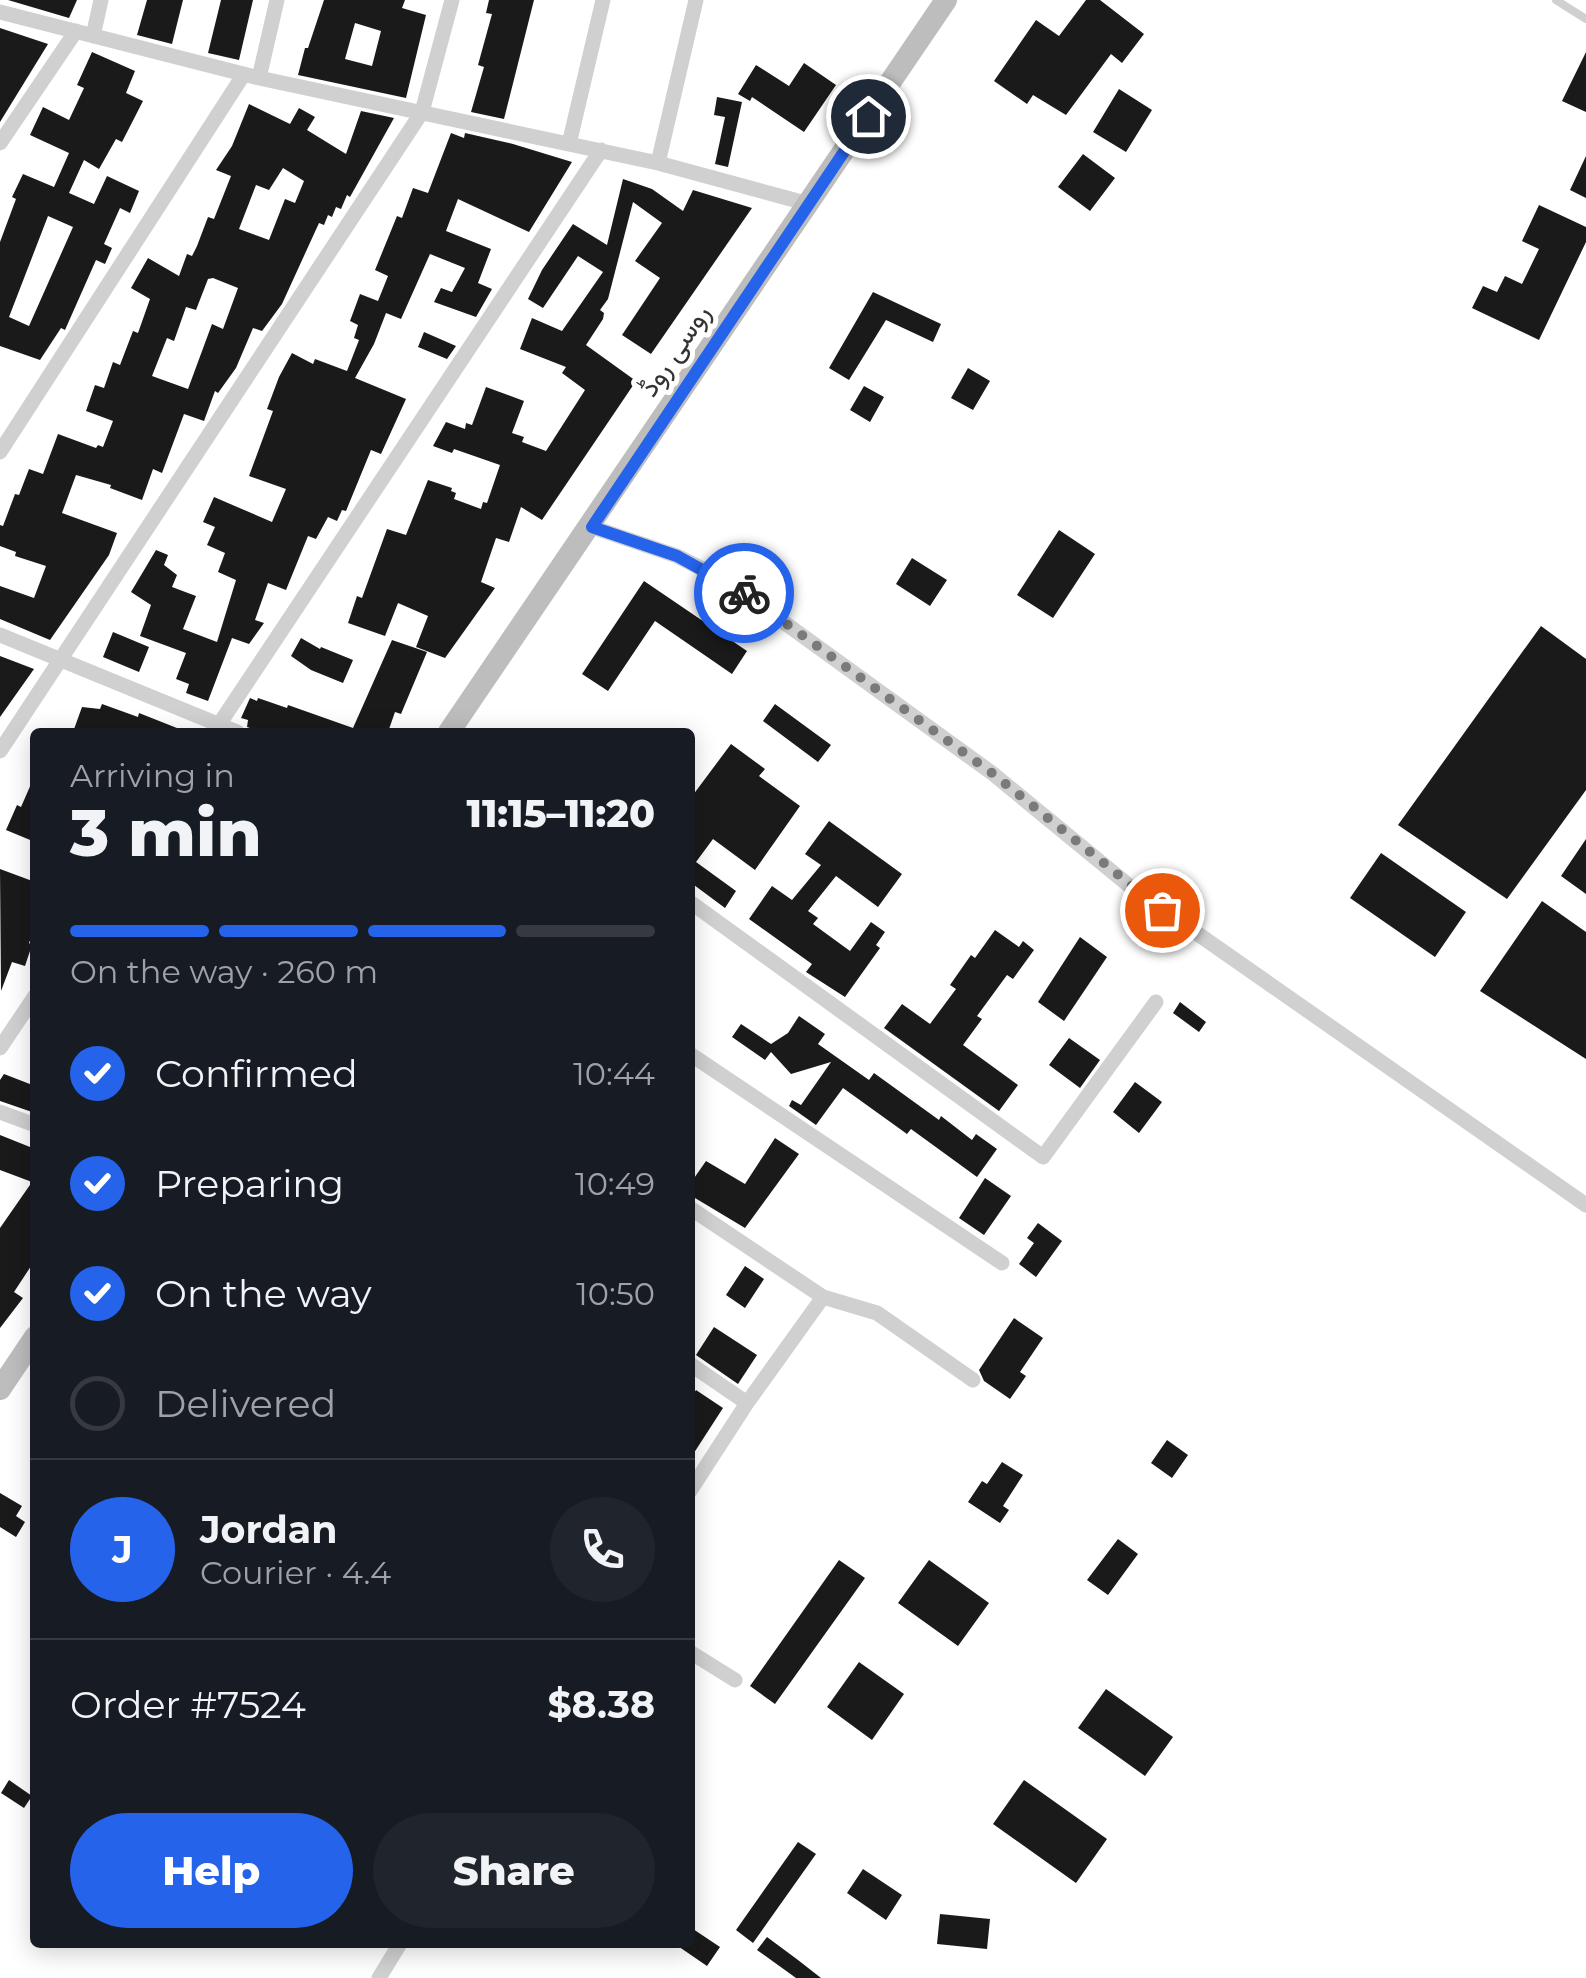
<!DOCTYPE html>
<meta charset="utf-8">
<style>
body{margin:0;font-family:Montserrat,Vazirmatn,sans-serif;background:#20242c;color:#f1f3f6;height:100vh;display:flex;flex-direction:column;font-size:38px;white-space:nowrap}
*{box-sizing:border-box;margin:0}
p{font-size:32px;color:#9ea1a6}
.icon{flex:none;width:55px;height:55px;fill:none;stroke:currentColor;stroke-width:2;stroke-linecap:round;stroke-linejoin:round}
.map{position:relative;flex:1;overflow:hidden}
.details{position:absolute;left:30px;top:728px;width:665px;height:1220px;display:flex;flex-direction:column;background:#171b24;border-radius:10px;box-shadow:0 5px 25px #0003}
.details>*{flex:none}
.pin{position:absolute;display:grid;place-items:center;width:85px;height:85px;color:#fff;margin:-42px;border:5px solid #fff;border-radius:50%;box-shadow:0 2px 10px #0007}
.courier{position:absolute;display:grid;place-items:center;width:100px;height:100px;margin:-50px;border:8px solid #2563eb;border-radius:50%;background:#fff;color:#222;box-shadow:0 2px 12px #0007}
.headline em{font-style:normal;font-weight:800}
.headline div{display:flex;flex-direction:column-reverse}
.headline{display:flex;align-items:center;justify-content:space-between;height:170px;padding:0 40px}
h1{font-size:65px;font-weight:800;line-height:75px}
.bar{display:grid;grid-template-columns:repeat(4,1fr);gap:15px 10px;align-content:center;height:120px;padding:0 40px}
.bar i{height:12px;border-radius:8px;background:#363941}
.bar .on{background:#2563eb}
.bar p{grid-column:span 4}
.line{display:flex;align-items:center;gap:25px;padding:0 40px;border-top:2px solid #363941}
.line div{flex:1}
.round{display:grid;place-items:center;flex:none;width:105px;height:105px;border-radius:52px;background:#20242c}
ol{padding:0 40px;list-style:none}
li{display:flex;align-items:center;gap:30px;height:110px}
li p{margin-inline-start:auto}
li .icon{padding:10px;border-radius:50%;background:#2563eb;color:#fff;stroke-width:4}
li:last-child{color:#9ea1a6}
li i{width:55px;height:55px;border:5px solid #363941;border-radius:50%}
.button{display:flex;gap:20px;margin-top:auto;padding:20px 40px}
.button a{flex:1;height:115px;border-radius:60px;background:#2563eb;color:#fff;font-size:40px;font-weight:800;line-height:115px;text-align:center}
.button a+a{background:#20242c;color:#f1f3f6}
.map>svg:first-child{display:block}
.building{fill:#1a1a1a;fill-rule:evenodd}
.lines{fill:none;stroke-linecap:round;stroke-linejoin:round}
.lane{stroke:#d0d0d0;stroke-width:8}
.street{stroke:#d0d0d0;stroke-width:15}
.secondary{stroke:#bdbdbd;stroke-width:22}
.done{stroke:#7a7a7a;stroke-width:10;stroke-dasharray:0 18}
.route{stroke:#2563eb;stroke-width:12}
.labels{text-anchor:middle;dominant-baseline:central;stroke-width:10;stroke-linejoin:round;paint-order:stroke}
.street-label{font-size:28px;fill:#333;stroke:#fff}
</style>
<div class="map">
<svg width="1586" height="1978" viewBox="0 0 1586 1978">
<rect width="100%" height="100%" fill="#fff"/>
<!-- building -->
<path class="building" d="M 8,0 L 77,0 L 69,18 Z
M 147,0 L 183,0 L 172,44 L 137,35 Z
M 221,0 L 253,0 L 239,60 L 208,53 Z
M 324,0 L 405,0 L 402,8 L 426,15 L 406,98 L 298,75 L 305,48 L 308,48 ZM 355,23 L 381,31 L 372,66 L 345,59 Z
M 489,0 L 534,0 L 504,119 L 471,112 L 484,67 L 478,65 L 492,14 L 486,13 Z
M 1086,0 L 1100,0 L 1144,34 L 1122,63 L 1111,54 L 1066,115 L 1033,95 L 1027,104 L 994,81 L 1036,20 L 1059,36 Z
M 0,28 L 48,44 L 0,122 Z
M 92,52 L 135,71 L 126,93 L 143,101 L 122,142 L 116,139 L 99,169 L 84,160 L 69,193 L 94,204 L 107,176 L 139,191 L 130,213 L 120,208 L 104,244 L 112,248 L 105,264 L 96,260 L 65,330 L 61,328 L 40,360 L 0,346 L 0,242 L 16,199 L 12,197 L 23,174 L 54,187 L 69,153 L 30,135 L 43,107 L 69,120 L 84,88 L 77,85 ZM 48,216 L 73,227 L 29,326 L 9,317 Z
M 1586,52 L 1586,112 L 1562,101 Z
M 804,63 L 836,85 L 804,132 L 752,97 L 750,101 L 738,94 L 756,65 L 789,86 Z
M 1119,89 L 1152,110 L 1126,152 L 1093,132 Z
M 717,97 L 742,102 L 728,167 L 715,164 L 725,117 L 714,115 Z
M 249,104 L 290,124 L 299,108 L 315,117 L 307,130 L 346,154 L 361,111 L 394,118 L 350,197 L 347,195 L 341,209 L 336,207 L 332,217 L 328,215 L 324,225 L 319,223 L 282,304 L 262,331 L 253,328 L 236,368 L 218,393 L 215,391 L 204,421 L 184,414 L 162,473 L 153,469 L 142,500 L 110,488 L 111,485 L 76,475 L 62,513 L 117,533 L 109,555 L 50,640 L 0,619 L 0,586 L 34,598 L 46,566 L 15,556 L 16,552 L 0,546 L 0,525 L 3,526 L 15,494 L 19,495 L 29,469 L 43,474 L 58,434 L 96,448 L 98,445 L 103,447 L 113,421 L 86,411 L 95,385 L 104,388 L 113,362 L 120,365 L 133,331 L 138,333 L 150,299 L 131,288 L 148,258 L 179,276 L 187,254 L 192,256 L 197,246 L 208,217 L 214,219 L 231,176 L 216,170 L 232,146 ZM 283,168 L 304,181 L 295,203 L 285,199 L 269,240 L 239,229 L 256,185 L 269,190 ZM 213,278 L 238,288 L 223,329 L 212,324 L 188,389 L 152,376 L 167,338 L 174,341 L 186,307 L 196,310 L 208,279 Z
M 451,133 L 464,138 L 465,133 L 513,144 L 572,162 L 529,232 L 458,199 L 446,231 L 491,249 L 478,283 L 492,289 L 476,317 L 434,302 L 441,288 L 452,292 L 465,268 L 430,254 L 401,319 L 386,313 L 374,344 L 355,378 L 406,399 L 381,454 L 371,450 L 346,511 L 342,510 L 337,521 L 328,517 L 316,539 L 308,536 L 286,590 L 268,583 L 255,620 L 264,623 L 249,644 L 232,638 L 208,701 L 186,693 L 189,684 L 176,679 L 186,653 L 140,636 L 151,605 L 131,592 L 156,550 L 168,555 L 164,565 L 177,575 L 172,587 L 196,596 L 183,629 L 217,642 L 236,580 L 218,572 L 225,553 L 207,545 L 215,527 L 203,522 L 214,497 L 272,522 L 286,489 L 249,476 L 273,411 L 267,409 L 279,377 L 292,353 L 313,364 L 315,359 L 347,371 L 359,340 L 354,338 L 358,325 L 350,321 L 360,294 L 378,301 L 388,276 L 375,270 L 397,216 L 402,218 L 413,188 L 428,193 Z
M 1083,154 L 1115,178 L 1090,211 L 1058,187 Z
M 1586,156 L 1586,198 L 1570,190 Z
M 623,179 L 652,189 L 683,211 L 693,190 L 752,208 L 651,354 L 622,335 L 660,278 L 635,261 L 662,223 L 633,202 L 608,299 L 600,310 L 604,313 L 603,319 L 586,345 L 636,381 L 542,520 L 521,507 L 509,542 L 496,538 L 481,582 L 495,588 L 445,658 L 416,647 L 428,616 L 398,603 L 385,636 L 348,623 L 357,596 L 362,598 L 387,529 L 406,535 L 428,480 L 452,488 L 451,491 L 456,493 L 454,499 L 481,509 L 483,502 L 487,503 L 500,465 L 454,449 L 452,453 L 433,446 L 446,422 L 465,429 L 466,423 L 472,425 L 486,387 L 524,401 L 512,433 L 524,437 L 522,442 L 546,451 L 585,390 L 562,373 L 566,367 L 520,349 L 532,318 L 562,331 L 603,272 L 578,256 L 543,308 L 528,299 L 542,270 L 573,224 L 607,245 Z
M 1539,205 L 1586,227 L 1586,242 L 1539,340 L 1472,308 L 1483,286 L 1497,292 L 1505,276 L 1522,284 L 1539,249 L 1522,241 Z
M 873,292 L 941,324 L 933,342 L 886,320 L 849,380 L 829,368 Z
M 424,332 L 456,346 L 447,359 L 418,347 Z
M 968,368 L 990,381 L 973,410 L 951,398 Z
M 864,386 L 884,397 L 870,422 L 850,410 Z
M 1059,530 L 1095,554 L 1053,618 L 1017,595 Z
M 912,558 L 947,580 L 930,606 L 896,584 Z
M 644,581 L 747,651 L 732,674 L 655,621 L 608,691 L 582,674 Z
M 1541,626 L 1586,659 L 1586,790 L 1507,899 L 1398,825 Z
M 113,632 L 149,647 L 139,672 L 103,657 Z
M 301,638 L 320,649 L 321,647 L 353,660 L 343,683 L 311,670 L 291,656 Z
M 392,640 L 427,652 L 401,714 L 395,712 L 388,732 L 262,732 L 247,727 L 248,720 L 241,718 L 250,698 L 257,701 L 258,698 L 287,708 L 288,705 L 353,728 Z
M 0,656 L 34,669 L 0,717 Z
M 102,704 L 138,717 L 139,713 L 187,732 L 73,732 L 82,707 L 100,709 Z
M 775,704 L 831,745 L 818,762 L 763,721 Z
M 731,744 L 765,769 L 759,776 L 800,806 L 755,870 L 713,839 L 696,862 L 736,891 L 725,908 L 690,882 L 690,799 Z
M 35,775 L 35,842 L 6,830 L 17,805 L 21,807 Z
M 829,821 L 902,874 L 878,907 L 836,876 L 808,911 L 818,918 L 813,924 L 850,951 L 871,922 L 885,932 L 876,945 L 880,948 L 845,997 L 806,972 L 812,964 L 749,919 L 772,886 L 792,900 L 821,865 L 805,854 Z
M 1586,839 L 1586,894 L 1561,876 Z
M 1381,853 L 1466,912 L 1435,957 L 1350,898 Z
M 0,869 L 35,882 L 35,927 L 29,943 L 32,945 L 25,966 L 12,962 L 1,991 Z
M 1542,901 L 1586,932 L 1586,1059 L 1480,991 Z
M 995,930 L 1019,947 L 1023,941 L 1034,950 L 1013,979 L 1007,975 L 977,1016 L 982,1019 L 963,1045 L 1018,1085 L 999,1111 L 884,1028 L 902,1004 L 930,1024 L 956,989 L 950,985 L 971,955 L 975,958 Z
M 1080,937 L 1107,957 L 1064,1021 L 1038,1002 Z
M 1180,1002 L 1206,1022 L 1199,1032 L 1173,1013 Z
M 799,1016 L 825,1034 L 818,1044 L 869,1080 L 874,1073 L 939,1120 L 941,1116 L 972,1140 L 976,1134 L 997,1149 L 977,1177 L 911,1129 L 907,1134 L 843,1088 L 816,1125 L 789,1106 L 792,1100 L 801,1105 L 831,1062 L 791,1074 L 771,1052 L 765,1060 L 732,1037 L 741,1024 L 771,1044 L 788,1033 Z
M 1069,1038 L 1100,1060 L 1080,1088 L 1049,1065 Z
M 4,1074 L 35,1086 L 35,1113 L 0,1101 L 0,1080 Z
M 1135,1082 L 1162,1102 L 1139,1133 L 1113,1112 Z
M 0,1135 L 35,1149 L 35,1260 L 14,1292 L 23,1298 L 0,1328 L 0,1228 L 32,1182 L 0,1170 Z
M 775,1138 L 799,1154 L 745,1228 L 690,1195 L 690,1184 L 706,1161 L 745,1184 Z
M 985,1178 L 1011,1196 L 984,1235 L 959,1218 Z
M 1038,1223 L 1062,1241 L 1036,1277 L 1019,1264 L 1034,1243 L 1027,1238 Z
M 745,1266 L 764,1279 L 745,1308 L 726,1295 Z
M 1014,1318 L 1043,1338 L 1020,1372 L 1026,1376 L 1010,1399 L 984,1381 L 979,1370 Z
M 714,1327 L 757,1355 L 738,1384 L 696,1355 Z
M 696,1390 L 723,1408 L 690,1459 L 690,1399 Z
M 1167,1440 L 1188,1455 L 1172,1478 L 1151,1463 Z
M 1002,1462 L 1023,1475 L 1003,1506 L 1009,1510 L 1000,1523 L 968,1502 L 982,1481 L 987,1484 Z
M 0,1493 L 22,1506 L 16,1516 L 25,1522 L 16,1537 L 0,1527 Z
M 1118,1539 L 1138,1554 L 1108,1595 L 1087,1580 Z
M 839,1560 L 865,1578 L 775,1704 L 750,1686 Z
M 929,1560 L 989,1603 L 958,1646 L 898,1603 Z
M 859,1662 L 904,1694 L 872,1740 L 827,1707 Z
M 1106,1689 L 1173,1737 L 1145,1776 L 1078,1728 Z
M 9,1780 L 32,1796 L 24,1808 L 1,1793 Z
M 1024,1780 L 1107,1839 L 1076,1883 L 993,1824 Z
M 798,1842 L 816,1854 L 753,1943 L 736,1930 Z
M 863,1869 L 902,1895 L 886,1920 L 847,1893 Z
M 940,1914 L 990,1919 L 987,1949 L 937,1944 Z
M 690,1927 L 720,1947 L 707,1966 L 672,1942 L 690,1942 Z
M 767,1937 L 798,1960 L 821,1978 L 796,1978 L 757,1950 Z"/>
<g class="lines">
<!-- lane -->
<path class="lane" d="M 1556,0 L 1586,19"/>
<!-- street -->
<path class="street" d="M 0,12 L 259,78 L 658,163 L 809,204
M 93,36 L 101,0
M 259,78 L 277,0
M 0,143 L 76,31
M 569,144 L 603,0
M 658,163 L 696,0
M 0,452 L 244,74
M 592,527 L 677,556 L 728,582 L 992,773 L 1132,888 L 1586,1205
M 0,635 L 237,732
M 214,732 L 601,150
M 0,751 L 422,112 L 452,0
M 690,902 L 1043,1157 L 1156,1002
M 0,1048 L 35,996
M 690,1054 L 1002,1263
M 0,1112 L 35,1125
M 690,1208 L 823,1297
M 690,1364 L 747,1403
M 690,1491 L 747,1403 L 823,1297 L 877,1313 L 973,1380
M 690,1652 L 735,1680
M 379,1978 L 401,1942"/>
<!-- secondary -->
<path class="secondary" d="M 449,732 L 946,0
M 0,1389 L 35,1337"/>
</g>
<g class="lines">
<!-- done -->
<path class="done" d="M 744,593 L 992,773 L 1162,910"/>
<!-- route -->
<path class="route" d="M 744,593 L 677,556 L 592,527 L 868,116"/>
</g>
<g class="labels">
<!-- street labels -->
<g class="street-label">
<text transform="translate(674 350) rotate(-56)">روسی روڈ</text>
</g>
</g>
</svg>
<div class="pin" style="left:1162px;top:910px;background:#ea580c"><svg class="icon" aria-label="bag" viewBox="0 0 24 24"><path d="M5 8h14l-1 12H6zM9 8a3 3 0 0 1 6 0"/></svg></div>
<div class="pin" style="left:868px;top:116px;background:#1f2937"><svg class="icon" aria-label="home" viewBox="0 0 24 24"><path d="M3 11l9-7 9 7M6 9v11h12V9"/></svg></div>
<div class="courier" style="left:744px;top:593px"><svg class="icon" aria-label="bike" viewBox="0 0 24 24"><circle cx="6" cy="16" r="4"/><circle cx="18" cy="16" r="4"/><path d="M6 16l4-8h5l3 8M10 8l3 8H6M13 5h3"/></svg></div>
<section class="details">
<div class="headline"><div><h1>3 min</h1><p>Arriving in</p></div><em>11:15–11:20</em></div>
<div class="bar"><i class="on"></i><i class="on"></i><i class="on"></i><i></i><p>On the way · 260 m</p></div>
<ol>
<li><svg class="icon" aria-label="check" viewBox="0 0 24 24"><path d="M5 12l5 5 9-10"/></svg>Confirmed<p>10:44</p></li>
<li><svg class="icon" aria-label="check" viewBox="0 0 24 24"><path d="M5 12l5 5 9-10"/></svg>Preparing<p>10:49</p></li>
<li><svg class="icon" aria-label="check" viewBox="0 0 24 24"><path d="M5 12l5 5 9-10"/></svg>On the way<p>10:50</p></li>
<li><i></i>Delivered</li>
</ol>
<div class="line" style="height:180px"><b class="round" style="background:#2563eb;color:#fff">J</b><div><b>Jordan</b><p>Courier · 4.4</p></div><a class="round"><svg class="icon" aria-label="phone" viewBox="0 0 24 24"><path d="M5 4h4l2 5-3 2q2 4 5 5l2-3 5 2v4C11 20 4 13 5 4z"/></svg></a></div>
<div class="line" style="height:130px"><div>Order #7524</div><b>$8.38</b></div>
<div class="button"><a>Help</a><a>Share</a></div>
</section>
</div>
